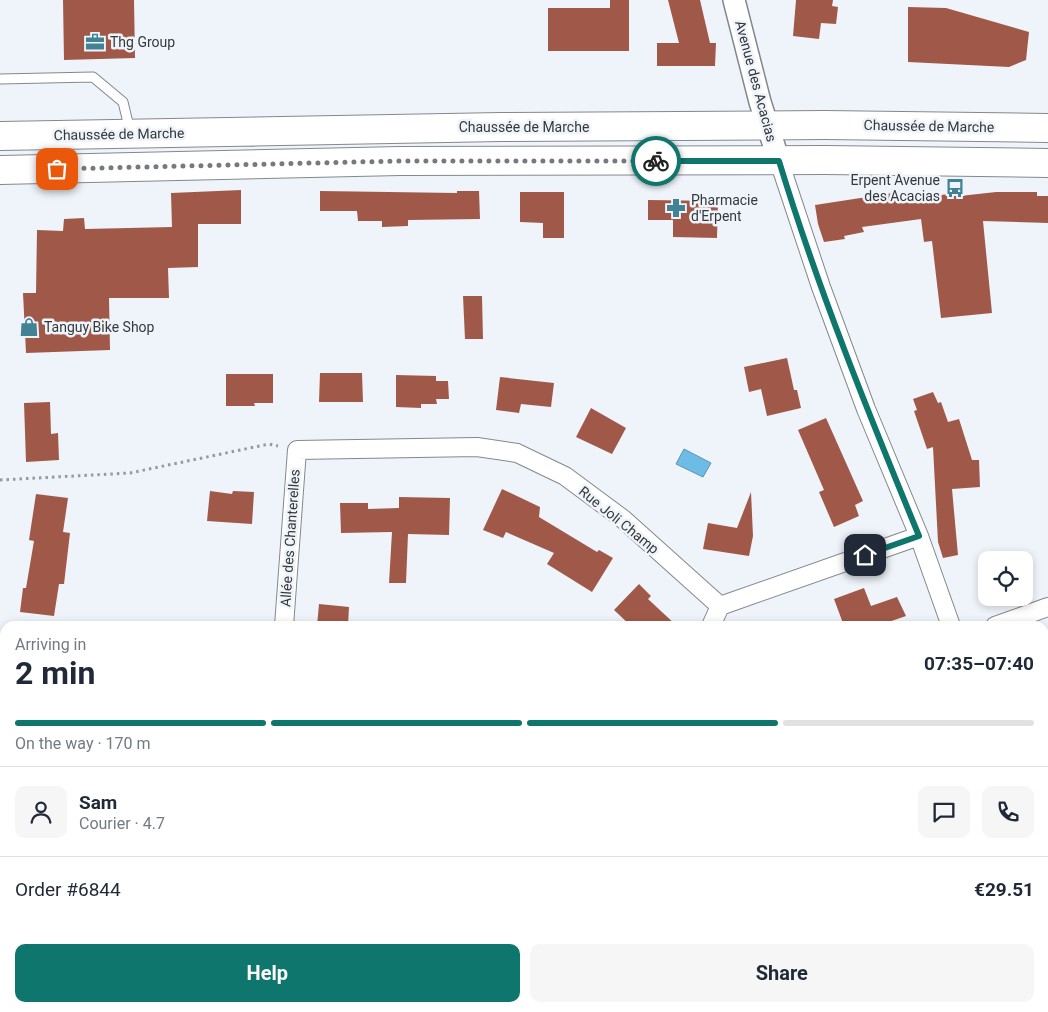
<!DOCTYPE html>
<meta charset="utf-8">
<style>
body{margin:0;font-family:Roboto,sans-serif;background:#f6f6f7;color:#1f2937;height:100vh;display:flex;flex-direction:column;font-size:19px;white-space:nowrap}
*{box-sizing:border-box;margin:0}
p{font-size:16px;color:#747a83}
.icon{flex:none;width:28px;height:28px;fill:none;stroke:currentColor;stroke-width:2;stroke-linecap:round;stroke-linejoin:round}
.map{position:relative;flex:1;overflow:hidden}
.panel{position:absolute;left:0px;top:621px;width:1049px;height:391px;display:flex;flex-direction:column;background:#fff;border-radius:15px 15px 0 0;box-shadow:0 2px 8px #0003}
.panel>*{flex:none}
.tools{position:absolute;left:978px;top:551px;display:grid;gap:10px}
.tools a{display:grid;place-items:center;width:55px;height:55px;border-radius:10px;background:#fff;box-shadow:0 2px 8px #0003;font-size:25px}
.pin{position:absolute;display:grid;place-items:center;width:42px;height:42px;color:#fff;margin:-21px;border-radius:10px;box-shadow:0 2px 8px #0006}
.courier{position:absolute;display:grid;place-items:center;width:50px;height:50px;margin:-25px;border:4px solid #0f766e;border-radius:50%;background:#fff;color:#222;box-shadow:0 1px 6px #0007}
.headline em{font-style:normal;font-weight:700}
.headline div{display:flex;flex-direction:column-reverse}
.headline{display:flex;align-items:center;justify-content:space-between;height:85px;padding:0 15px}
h1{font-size:32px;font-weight:700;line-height:38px}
.bar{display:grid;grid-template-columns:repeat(4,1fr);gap:8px 5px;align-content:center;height:60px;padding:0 15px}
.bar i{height:6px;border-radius:4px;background:#e0e1e3}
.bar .current{background:#0f766e}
.bar p{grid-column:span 4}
.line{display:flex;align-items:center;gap:12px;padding:0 15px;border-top:1px solid #e0e1e3}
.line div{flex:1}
.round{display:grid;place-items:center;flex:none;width:52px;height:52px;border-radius:10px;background:#f6f6f7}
.button{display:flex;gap:10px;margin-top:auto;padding:10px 15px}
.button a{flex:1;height:58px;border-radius:10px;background:#0f766e;color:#fff;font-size:20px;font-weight:700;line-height:58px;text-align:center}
.button a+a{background:#f6f6f7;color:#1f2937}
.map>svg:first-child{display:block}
.water{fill:#6dbce5;stroke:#5c94b2}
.building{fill:#a05949}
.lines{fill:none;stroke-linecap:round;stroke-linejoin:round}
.service-casing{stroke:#84888e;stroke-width:11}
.minor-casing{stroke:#84888e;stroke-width:20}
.tertiary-casing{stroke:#84888e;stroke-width:24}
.primary-casing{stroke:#84888e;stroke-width:30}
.path{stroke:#96999d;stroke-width:3;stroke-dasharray:2.5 4;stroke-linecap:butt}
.service{stroke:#fff;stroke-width:9}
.minor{stroke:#fff;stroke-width:18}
.tertiary{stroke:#fff;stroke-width:21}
.primary{stroke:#fff;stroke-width:28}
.done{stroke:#777a7d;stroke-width:5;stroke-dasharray:0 9}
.route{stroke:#0f766e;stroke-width:6}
.labels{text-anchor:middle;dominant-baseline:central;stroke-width:5;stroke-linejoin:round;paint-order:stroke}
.poi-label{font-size:14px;fill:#36383a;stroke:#eff4fa;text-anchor:start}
.street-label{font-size:14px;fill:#36383a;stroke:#eff4fa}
</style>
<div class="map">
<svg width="1048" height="1012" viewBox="0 0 1048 1012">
<rect width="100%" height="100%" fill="#eff4fa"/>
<!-- water -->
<path class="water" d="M 684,449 L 711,463 L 703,477 L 676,464 Z"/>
<!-- building -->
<path class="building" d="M 63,0 L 134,0 L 135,58 L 64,60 Z
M 610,0 L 629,0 L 629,51 L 548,51 L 548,8 L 610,8 Z
M 668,0 L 700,0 L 710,43 L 716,43 L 715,66 L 657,66 L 657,43 L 679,43 Z
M 796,0 L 833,0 L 832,6 L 838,7 L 836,24 L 821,23 L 819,39 L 793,36 Z
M 908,7 L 946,8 L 1029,32 L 1026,60 L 1009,67 L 908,62 Z
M 241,190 L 241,224 L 198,224 L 198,267 L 168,268 L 169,298 L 109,298 L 110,350 L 26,353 L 23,293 L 36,293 L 37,230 L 63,231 L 64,219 L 84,218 L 85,229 L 172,227 L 171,193 Z
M 320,191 L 457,193 L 457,191 L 479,191 L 480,219 L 408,220 L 408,226 L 382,227 L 382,221 L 358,221 L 357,211 L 320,211 Z
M 520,192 L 564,192 L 564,238 L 543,238 L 543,223 L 520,222 Z
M 996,192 L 1037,192 L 1037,196 L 1048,196 L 1048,223 L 983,221 L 992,313 L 941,318 L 932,241 L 924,242 L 921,219 L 862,227 L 864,232 L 844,236 L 845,239 L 824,242 L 818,224 L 815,205 L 893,193 L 894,200 L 959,193 L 960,196 Z
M 648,200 L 718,201 L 717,238 L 673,237 L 673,220 L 648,220 Z
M 463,296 L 482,296 L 483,339 L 465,339 Z
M 787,358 L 794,390 L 797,390 L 801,408 L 767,416 L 761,389 L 749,392 L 744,367 Z
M 320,373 L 362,373 L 363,402 L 319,402 Z
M 226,374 L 273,374 L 273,403 L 254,403 L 255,406 L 226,406 Z
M 396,375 L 436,376 L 436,381 L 448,381 L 449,399 L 436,399 L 437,404 L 421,404 L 421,408 L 396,407 Z
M 500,377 L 554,383 L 551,407 L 521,404 L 519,413 L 496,410 Z
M 933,392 L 938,403 L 941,402 L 948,422 L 959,419 L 972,460 L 979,460 L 980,487 L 952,489 L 958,555 L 943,558 L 938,542 L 933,447 L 927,449 L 914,411 L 917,410 L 913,399 Z
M 50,402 L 51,434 L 58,433 L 59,460 L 26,462 L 24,403 Z
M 591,408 L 626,428 L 612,454 L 576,437 Z
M 826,418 L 863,501 L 855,505 L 859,516 L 834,527 L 819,492 L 824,490 L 798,430 Z
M 502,489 L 540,507 L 539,517 L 597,552 L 599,550 L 613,558 L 592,592 L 547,564 L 554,553 L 506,532 L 503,538 L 483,530 Z
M 210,491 L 232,494 L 233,491 L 254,492 L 252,524 L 207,521 Z
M 751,492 L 753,536 L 749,556 L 703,549 L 708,523 L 737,528 Z
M 36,494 L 68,498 L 63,532 L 70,533 L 64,584 L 59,584 L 54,616 L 20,612 L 23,588 L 26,588 L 34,541 L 29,540 Z
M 399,497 L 450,498 L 449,535 L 408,534 L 406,583 L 389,583 L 392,532 L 341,533 L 340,503 L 368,503 L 368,509 L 399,508 Z
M 639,584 L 651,596 L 648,599 L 677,626 L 631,626 L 614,610 Z
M 864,588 L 871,606 L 897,597 L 906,616 L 877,626 L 844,626 L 834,599 Z
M 319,604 L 349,607 L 348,626 L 317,626 Z"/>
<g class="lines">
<!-- service casing -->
<g class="service-casing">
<path id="service" d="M 0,79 L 93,77 L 123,102 L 130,131"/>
</g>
<!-- minor casing -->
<g class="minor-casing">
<path id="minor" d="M 779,161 L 821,287 L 866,409 L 919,536 L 951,626
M 720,606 L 919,536
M 284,626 L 297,450 L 477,447 L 517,453 L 565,476 L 623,519 L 720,606
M 711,626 L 720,606
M 995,626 L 1048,607
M 0,832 L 3,850 L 0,857
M 255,1012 L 255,1008
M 545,1012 L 545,1008
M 892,1012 L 894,1008"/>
</g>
<!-- tertiary casing -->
<g class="tertiary-casing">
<path id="tertiary" d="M 734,0 L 760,102 L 779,161"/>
</g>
<!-- primary casing -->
<g class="primary-casing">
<path id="primary" d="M 0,136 L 501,127 L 825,125 L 1048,128
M 0,170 L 400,161 L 825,160 L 1048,163"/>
</g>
<!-- path -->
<path class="path" d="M 0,480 L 130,473 L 269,444 L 278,446
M 398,1012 L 398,1008"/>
<!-- service -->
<use href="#service" class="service"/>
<!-- minor -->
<use href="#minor" class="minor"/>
<!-- tertiary -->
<use href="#tertiary" class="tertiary"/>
<!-- primary -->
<use href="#primary" class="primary"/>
</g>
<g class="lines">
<!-- done -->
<path class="done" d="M 57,169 L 400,161 L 656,161"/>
<!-- route -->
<path class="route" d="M 656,161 L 779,161 C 818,289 868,412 919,536 L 865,555"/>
</g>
<!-- icons -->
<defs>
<g id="office-bare" transform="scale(1.5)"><path d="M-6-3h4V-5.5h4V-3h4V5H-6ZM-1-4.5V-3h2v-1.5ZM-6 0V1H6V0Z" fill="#428295" stroke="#eff4fa" stroke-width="2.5" paint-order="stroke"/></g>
<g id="bus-bare" transform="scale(1.5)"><path d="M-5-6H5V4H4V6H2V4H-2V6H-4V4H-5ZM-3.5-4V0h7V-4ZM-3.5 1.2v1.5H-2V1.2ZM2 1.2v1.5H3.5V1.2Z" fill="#428295" stroke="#eff4fa" stroke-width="2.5" paint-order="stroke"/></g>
<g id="pharmacy-bare" transform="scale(1.5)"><path d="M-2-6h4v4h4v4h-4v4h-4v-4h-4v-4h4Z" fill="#428295" stroke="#eff4fa" stroke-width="2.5" paint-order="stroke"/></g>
<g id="shop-bare" transform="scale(1.5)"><path d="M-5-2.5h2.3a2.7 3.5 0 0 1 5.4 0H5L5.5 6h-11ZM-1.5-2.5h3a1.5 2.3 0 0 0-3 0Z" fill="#428295" stroke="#eff4fa" stroke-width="2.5" paint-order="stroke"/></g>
</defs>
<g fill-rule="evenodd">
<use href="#office-bare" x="95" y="42"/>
<use href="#bus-bare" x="955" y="188"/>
<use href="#pharmacy-bare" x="676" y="208"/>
<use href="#shop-bare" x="29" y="327"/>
</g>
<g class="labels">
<!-- poi labels -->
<g class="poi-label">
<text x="110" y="42">Thg Group</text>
<text x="940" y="180" text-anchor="end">Erpent Avenue<tspan x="940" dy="16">des Acacias</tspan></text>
<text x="691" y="200">Pharmacie<tspan x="691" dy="16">d'Erpent</tspan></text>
<text x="44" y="327">Tanguy Bike Shop</text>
</g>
<!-- street labels -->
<g class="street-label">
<text transform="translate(756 81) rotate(75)">Avenue des Acacias</text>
<text transform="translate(929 126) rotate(1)">Chaussée de Marche</text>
<text x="524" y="127">Chaussée de Marche</text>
<text transform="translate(119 134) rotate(-1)">Chaussée de Marche</text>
<text transform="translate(619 520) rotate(39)">Rue Joli Champ</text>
<text transform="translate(290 538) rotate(-86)">Allée des Chanterelles</text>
</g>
</g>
</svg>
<div class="tools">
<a><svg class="icon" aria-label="locate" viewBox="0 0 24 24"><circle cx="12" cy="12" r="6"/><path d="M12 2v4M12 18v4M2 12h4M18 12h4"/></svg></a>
</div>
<div class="pin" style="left:57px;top:169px;background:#ea580c"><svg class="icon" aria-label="bag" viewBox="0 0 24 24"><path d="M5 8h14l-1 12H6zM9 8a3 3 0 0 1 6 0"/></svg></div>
<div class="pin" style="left:865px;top:555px;background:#1f2937"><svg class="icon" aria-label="home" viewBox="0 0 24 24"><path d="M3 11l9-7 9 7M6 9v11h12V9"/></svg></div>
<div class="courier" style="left:656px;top:161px"><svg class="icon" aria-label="bike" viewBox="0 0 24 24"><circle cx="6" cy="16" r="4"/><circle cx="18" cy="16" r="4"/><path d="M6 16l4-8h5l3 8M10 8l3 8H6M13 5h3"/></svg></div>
<section class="panel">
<div class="headline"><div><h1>2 min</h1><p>Arriving in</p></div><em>07:35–07:40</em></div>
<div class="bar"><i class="current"></i><i class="current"></i><i class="current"></i><i></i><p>On the way · 170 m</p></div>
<div class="line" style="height:90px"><a class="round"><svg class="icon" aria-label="person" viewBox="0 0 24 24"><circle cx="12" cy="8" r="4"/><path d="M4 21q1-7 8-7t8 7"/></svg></a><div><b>Sam</b><p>Courier · 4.7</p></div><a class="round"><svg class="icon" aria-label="chat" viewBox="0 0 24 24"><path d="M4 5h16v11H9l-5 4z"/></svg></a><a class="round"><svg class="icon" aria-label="phone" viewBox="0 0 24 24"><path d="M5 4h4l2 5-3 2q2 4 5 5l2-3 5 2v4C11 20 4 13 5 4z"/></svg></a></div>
<div class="line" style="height:65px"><div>Order #6844</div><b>€29.51</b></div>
<div class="button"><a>Help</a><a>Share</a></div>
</section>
</div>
